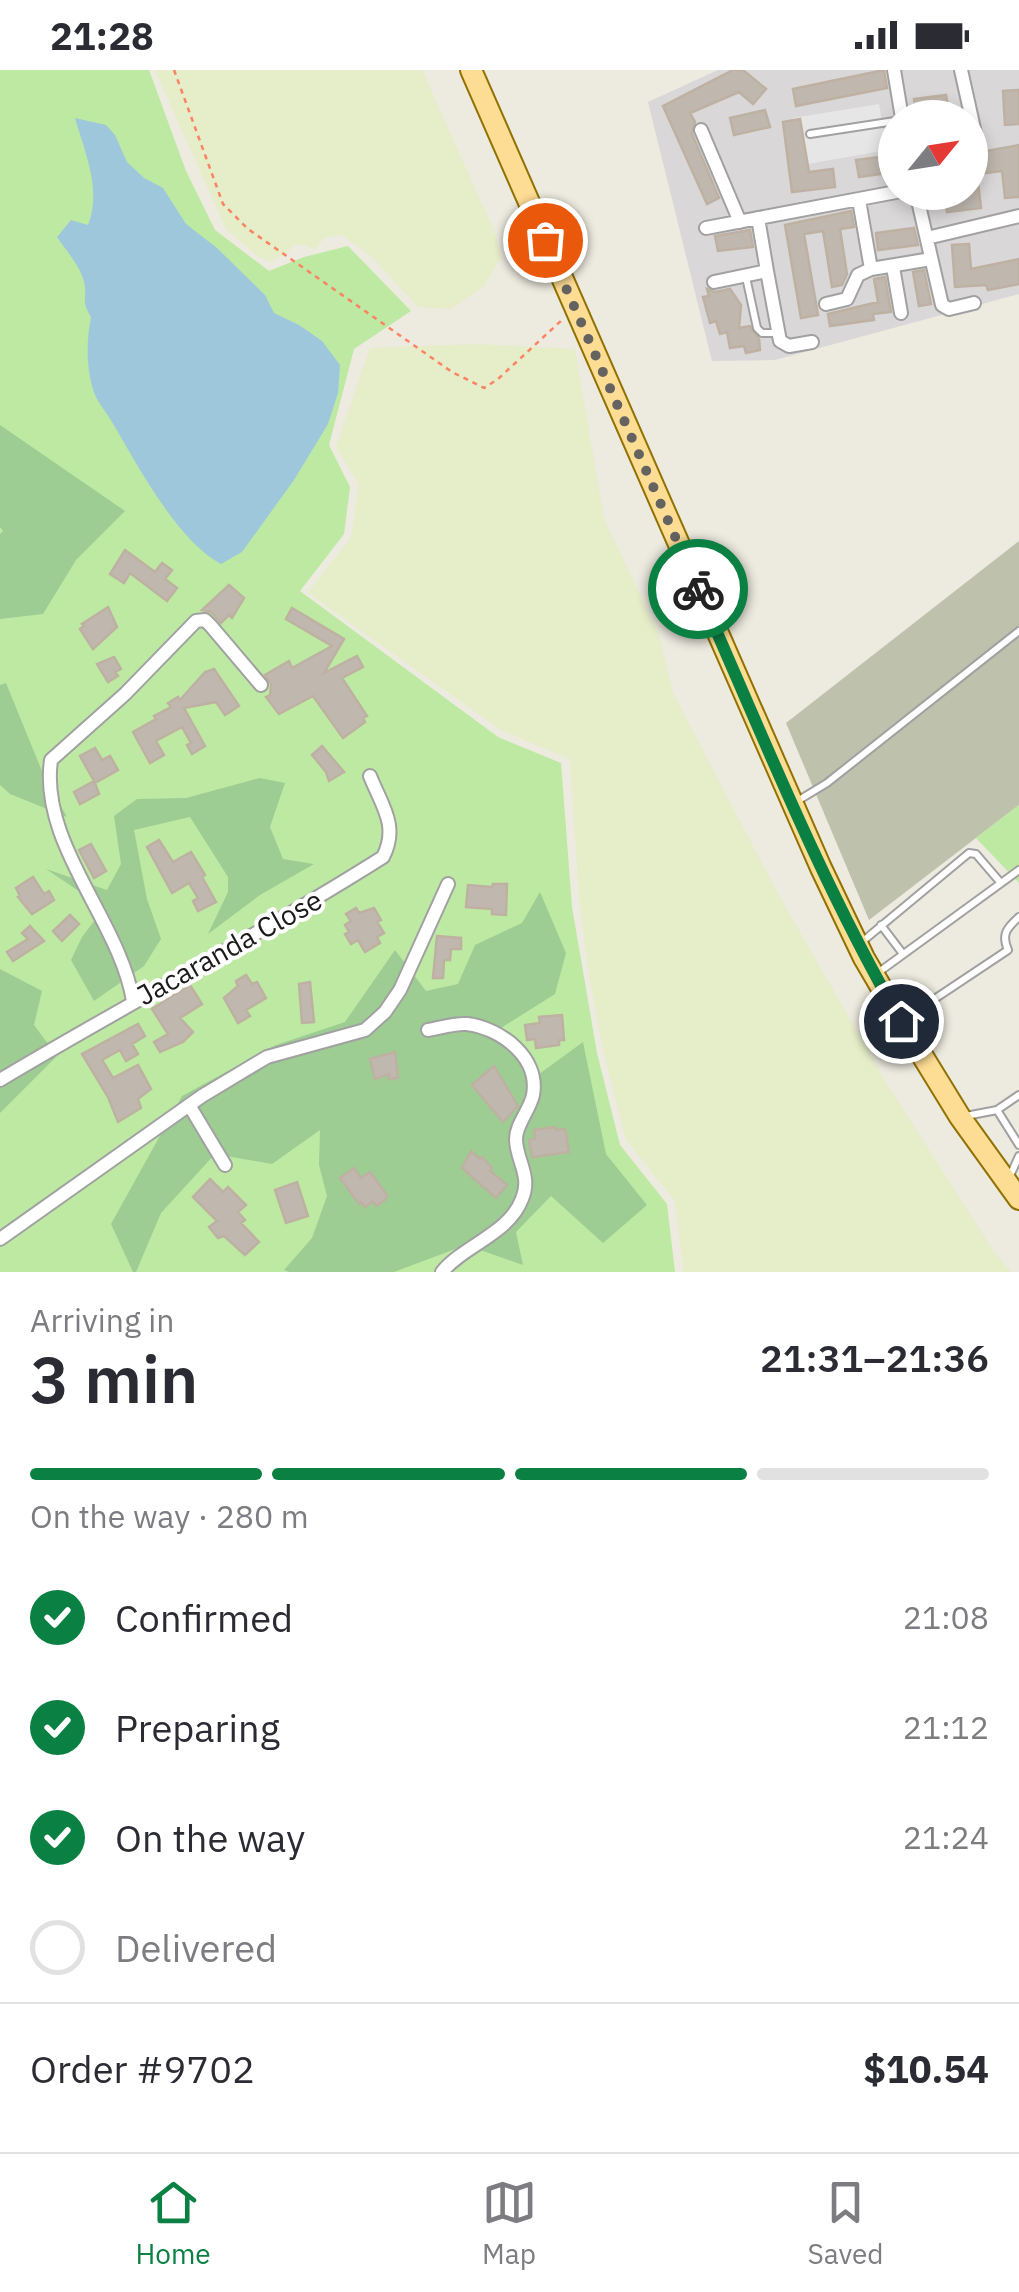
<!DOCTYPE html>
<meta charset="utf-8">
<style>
body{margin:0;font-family:"IBM Plex Sans",sans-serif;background:#f2f2f3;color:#2b2b33;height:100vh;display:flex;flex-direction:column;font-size:38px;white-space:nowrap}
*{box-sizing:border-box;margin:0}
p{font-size:32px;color:#7c7c81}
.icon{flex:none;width:55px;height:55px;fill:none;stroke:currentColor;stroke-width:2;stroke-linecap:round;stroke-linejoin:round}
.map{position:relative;height:1202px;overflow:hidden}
.details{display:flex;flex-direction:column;background:#fff;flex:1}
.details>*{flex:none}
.needle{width:65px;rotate:60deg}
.controls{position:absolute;left:878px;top:30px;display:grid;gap:20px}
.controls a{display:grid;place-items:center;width:110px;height:110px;border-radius:50%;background:#fff;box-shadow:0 5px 15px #0003;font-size:50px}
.pin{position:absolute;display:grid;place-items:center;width:85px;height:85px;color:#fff;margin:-42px;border:5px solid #fff;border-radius:50%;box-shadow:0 2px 10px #0007}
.courier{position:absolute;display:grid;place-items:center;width:100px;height:100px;margin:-50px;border:8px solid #0b8043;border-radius:50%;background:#fff;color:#222;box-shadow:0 2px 12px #0007}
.overview em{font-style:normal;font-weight:600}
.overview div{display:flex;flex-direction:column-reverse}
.overview{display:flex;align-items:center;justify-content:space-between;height:170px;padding:0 30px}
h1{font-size:65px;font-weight:600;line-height:75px}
.bar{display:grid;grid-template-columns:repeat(4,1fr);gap:15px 10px;align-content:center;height:120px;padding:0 30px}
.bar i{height:12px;border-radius:8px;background:#e1e1e2}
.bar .current{background:#0b8043}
.bar p{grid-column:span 4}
.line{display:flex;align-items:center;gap:25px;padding:0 30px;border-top:2px solid #e1e1e2}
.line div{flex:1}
ol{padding:0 30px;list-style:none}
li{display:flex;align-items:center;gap:30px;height:110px}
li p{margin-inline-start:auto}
li .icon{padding:10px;border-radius:50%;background:#0b8043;color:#fff;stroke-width:4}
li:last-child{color:#7c7c81}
li i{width:55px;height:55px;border:5px solid #e1e1e2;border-radius:50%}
.status{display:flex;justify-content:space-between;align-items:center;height:70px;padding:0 50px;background:#fff;direction:ltr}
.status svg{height:28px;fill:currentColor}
.menu{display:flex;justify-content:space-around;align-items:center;height:140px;border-top:2px solid #e1e1e2;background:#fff;font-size:28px;color:#7c7c81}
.menu a{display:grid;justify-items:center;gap:5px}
.menu .current{color:#0b8043}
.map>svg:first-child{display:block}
.residential{fill:#d9d7d7;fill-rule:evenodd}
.construction{fill:#bec1ab}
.farmland{fill:#e6edc9}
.grass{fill:#bde9a3}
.forest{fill:#9dcd93}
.parking{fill:#e6e6e6}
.water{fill:#9ec7dc}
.building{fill:#c0b8af;stroke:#beb1a2;stroke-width:2.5}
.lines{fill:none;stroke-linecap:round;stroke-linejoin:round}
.service-casing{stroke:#a1a1a1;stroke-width:10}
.minor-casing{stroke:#a1a1a1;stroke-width:16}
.primary-casing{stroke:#917100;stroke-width:24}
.path{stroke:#fc8361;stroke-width:2.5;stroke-dasharray:5 5;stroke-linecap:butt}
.service{stroke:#fff;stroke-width:6}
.minor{stroke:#fff;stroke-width:12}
.primary{stroke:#fddc94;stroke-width:20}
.done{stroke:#64635f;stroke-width:10;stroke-dasharray:0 18}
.route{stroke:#0b8043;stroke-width:12}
.labels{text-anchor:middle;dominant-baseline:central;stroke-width:8;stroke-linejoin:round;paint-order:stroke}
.street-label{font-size:28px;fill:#1a1a1a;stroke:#fff}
</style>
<div class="status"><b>21:28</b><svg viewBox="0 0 49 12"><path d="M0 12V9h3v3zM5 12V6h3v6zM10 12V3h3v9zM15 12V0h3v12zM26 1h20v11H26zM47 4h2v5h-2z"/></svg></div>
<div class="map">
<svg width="1019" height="1202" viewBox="0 0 1019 1202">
<rect width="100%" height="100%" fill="#edeadf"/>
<!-- residential -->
<path class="residential" d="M 718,0 L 1019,0 L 1019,224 L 775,290 L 712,291 L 648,32 ZM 895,48 L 970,48 L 970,122 L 895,122 Z"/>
<!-- construction -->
<path class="construction" d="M 1019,471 L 1019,735 L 869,850 L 786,653 Z"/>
<!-- farmland -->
<path class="farmland" d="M 155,0 L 422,0 L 495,163 L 501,187 L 484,216 L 451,239 L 418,237 L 371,186 L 342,165 L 324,168 L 315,180 L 306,175 L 293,175 L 287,183 L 270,192 L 259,187 L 226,159 Z
M 476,274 L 575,279 L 604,449 L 658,562 L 673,623 L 777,822 L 887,1014 L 993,1180 L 1011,1202 L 684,1202 L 675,1131 L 626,1070 L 603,979 L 589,906 L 579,825 L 570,689 L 501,660 L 308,523 L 352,466 L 359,414 L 336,377 L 370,278 Z"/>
<!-- grass -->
<path class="grass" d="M 0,0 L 149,0 L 186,101 L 215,160 L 269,201 L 304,187 L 348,176 L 411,241 L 354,279 L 329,375 L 350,417 L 344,464 L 300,521 L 498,667 L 561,693 L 572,837 L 597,983 L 620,1075 L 667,1134 L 675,1202 L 0,1202 Z
M 1019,735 L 1019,813 L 976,768 Z"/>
<!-- forest -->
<path class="forest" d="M 0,355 L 125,441 L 76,490 L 43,544 L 0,549 L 0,464 L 3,461 L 0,457 Z
M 6,613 L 44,706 L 67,747 L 10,724 L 0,715 L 0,615 Z
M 260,708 L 285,713 L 270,757 L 283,789 L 314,794 L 260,825 L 208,864 L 228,822 L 228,807 L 190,747 L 134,760 L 147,829 L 161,869 L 144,896 L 94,931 L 71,890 L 82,867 L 104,838 L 46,799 L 107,820 L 121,794 L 114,746 L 137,729 L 186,728 Z
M 540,822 L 566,883 L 555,924 L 501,958 L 535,1007 L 583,972 L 606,1084 L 647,1135 L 603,1173 L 551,1126 L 516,1162 L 523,1195 L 466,1175 L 394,1202 L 289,1202 L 284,1200 L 312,1168 L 327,1126 L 319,1095 L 320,1060 L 272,1094 L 215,1084 L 161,1143 L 136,1202 L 133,1202 L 111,1154 L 182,1026 L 276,975 L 345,952 L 395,880 L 426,921 L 458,914 L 475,875 L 522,853 Z
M 0,899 L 42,921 L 34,955 L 57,986 L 0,1043 Z"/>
<!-- parking -->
<path class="parking" d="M 879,34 L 887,80 L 802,95 L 793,48 Z"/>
<!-- water -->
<path class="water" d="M 75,48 L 106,55 L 115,65 L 127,92 L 144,108 L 163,118 L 186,154 L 217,178 L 265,225 L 274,243 L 299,255 L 322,271 L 340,295 L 338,323 L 328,354 L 294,410 L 242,482 L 221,494 C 177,471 137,394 112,352 C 107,343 99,334 95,325 C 86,301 86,272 91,247 C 82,231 86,233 85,217 C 83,199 67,182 57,167 L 71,150 L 88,155 C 102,120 85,83 75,48 Z"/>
<!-- building -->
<path class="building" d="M 733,0 L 743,0 L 766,19 L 753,34 L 739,22 L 690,43 L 695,52 L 692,64 L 719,128 L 707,134 L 663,36 Z
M 884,0 L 887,18 L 796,36 L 793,19 Z
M 1019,20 L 1019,54 L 1005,55 L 1003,21 Z
M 946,25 L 949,41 L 917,46 L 914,29 Z
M 765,40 L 770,57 L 734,65 L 730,48 Z
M 800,49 L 809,102 L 833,99 L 835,117 L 792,122 L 783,52 Z
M 1019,75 L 1019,127 L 1005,128 L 1002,101 L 977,104 L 981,138 L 947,142 L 945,122 L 970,122 L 970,84 Z
M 895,85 L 895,102 L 859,107 L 856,90 Z
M 851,141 L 854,157 L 840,159 L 847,204 L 842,215 L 832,217 L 823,161 L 804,164 L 818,245 L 801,248 L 785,155 Z
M 914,158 L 918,175 L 878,180 L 876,163 Z
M 750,160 L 753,177 L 718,181 L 715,166 Z
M 969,174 L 971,199 L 1019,189 L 1019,214 L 988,220 L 986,215 L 955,217 L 952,175 Z
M 924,200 L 931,234 L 919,236 L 913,202 Z
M 885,207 L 891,242 L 873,244 L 874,250 L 830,256 L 828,244 L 878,232 L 874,209 Z
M 707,219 L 715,222 L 730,219 L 741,235 L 739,258 L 750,256 L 759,269 L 760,280 L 746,283 L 744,276 L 730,278 L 727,262 L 720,264 L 716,251 L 710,253 L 703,227 L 709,226 Z
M 125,480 L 155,502 L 162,493 L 172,500 L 165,509 L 177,518 L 167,531 L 130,503 L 124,513 L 110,504 Z
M 229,515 L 244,528 L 232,548 L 229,545 L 221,553 L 211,542 L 202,540 Z
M 108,537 L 117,557 L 93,579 L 80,559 L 84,556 L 82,554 Z
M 292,538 L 344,569 L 324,603 L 357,586 L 363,597 L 342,608 L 367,646 L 363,648 L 365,652 L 343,668 L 313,626 L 279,644 L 266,627 L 270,625 L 271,614 L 265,605 L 289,591 L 292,598 L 332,576 L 286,549 Z
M 114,587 L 121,599 L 115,602 L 118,606 L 108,612 L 97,594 Z
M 214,599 L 239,636 L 225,645 L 216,632 L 184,638 L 205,676 L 192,684 L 187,675 L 191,673 L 182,657 L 156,671 L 164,685 L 150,693 L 133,662 L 156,649 L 154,646 L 171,637 L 168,633 L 178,627 L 180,630 L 205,602 Z
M 322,676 L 344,702 L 329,711 L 326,702 L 312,685 Z
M 95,678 L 102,690 L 110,686 L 118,700 L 95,713 L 99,724 L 80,734 L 74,722 L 94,711 L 80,686 Z
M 159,770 L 173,792 L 191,782 L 205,805 L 202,807 L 216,832 L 198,841 L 193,831 L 198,828 L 189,813 L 172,823 L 147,777 Z
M 91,774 L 106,801 L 94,808 L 79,780 Z
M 33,807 L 44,824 L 49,821 L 54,830 L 32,844 L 18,827 L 20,826 L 16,818 Z
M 493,814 L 507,814 L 506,845 L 492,844 L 492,839 L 466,837 L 468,815 L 492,817 Z
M 356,838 L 359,843 L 374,838 L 381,850 L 377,852 L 384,863 L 377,867 L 380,873 L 365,882 L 358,870 L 351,874 L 345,864 L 349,862 L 345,855 L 351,851 L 346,844 Z
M 70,845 L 79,854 L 62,871 L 53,861 Z
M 30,856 L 44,871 L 13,891 L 7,882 L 28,869 L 22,863 Z
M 437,866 L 461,868 L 461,879 L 451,879 L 450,890 L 444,890 L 443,908 L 433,908 Z
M 246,905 L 252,914 L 257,912 L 266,928 L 246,940 L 250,946 L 238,953 L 224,928 L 238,916 L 236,911 Z
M 310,912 L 314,952 L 302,953 L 299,914 Z
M 190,915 L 202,934 L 180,948 L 193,962 L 183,972 L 160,982 L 154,972 L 168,964 L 152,939 Z
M 562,945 L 564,970 L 559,970 L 559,975 L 536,978 L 535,969 L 527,970 L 525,955 L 540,953 L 539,947 Z
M 138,954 L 145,966 L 132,974 L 138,984 L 126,991 L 120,980 L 102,990 L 113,1008 L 138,995 L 151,1019 L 138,1029 L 141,1038 L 118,1052 L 108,1027 L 82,984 Z
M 395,982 L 398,1008 L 389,1009 L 389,1004 L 375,1009 L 370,989 Z
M 494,996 L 518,1036 L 503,1052 L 472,1015 Z
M 555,1057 L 556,1060 L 565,1059 L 569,1082 L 532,1087 L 529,1070 L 535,1069 L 534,1060 Z
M 471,1081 L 480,1089 L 482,1087 L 492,1098 L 490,1101 L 507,1115 L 496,1128 L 462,1098 Z
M 354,1098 L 361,1108 L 370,1102 L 387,1125 L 385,1130 L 376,1136 L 373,1131 L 365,1137 L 361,1132 L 359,1134 L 340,1108 Z
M 210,1109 L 223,1122 L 228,1117 L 246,1135 L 238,1142 L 245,1150 L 241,1153 L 259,1172 L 245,1185 L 224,1166 L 218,1168 L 209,1157 L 217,1151 L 193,1127 Z
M 297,1112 L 308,1146 L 286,1153 L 275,1120 Z"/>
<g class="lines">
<!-- service casing -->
<g class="service-casing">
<path id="service" d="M 810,64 L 895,51
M 746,207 L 757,258 L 762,263 L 778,263
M 794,733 L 827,713 L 1019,561
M 881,855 L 903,884
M 863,871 L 969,783 L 976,784 L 1000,812
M 879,902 L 1019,800
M 906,948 L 1008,880 C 1001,864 1007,858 1019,847
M 997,1040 L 1019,1025
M 966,1046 L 997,1040 L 1019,1075
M 1009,1108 L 1019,1086"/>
</g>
<!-- minor casing -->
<g class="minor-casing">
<path id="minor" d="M 894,0 L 902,48
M 961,0 L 977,72
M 701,60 L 740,152
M 916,122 L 942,235 L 949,239 L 974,233
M 859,130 L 871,199 L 931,189
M 706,158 L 896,122
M 927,168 L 1019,146
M 893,197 L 901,243
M 767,201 L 780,271 L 789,276 L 812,272
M 714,212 L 767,201 L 758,148
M 826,234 L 847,229 L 858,205 L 871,199
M 133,931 C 120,851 39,774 51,690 L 125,624 L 196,551 L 205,550 L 211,556 L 261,615
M 428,960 C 440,958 454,953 467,954 C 500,958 540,987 533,1025 C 530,1040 516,1054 516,1069 C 516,1090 532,1106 522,1129 C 509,1164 464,1175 442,1202
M 0,1010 C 127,934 258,866 383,787 C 399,756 382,736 370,706
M 189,1035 L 225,1095
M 0,1169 L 202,1026 L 267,987 L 365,960 L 385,942 L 400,920 L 448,814"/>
</g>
<!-- primary casing -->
<g class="primary-casing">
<path id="primary" d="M 471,0 L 821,798 L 864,888 L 901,951 L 960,1047 L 1019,1129"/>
</g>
<!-- path -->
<path class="path" d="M 174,0 L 223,134 L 248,159 L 452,302 L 484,318 L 498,309 L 563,249"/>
<!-- service -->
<use href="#service" class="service"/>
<!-- minor -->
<use href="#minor" class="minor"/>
<!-- primary -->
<use href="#primary" class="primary"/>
</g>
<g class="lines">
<!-- done -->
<path class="done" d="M 545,170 L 698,519"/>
<!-- route -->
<path class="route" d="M 698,519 C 762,664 821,813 901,951"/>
</g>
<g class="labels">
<!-- street labels -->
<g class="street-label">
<text transform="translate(229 877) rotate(-29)">Jacaranda Close</text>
</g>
</g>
</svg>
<div class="controls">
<a><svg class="needle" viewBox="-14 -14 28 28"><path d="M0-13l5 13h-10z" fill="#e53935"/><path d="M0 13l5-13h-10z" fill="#7c7c81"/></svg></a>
</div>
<div class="pin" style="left:545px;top:170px;background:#ea580c"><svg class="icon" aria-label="bag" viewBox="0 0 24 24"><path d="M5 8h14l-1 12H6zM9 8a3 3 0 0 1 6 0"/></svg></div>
<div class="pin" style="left:901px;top:951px;background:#1f2937"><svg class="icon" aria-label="home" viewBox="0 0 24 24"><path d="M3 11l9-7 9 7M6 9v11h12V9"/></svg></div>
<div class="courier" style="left:698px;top:519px"><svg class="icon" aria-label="bike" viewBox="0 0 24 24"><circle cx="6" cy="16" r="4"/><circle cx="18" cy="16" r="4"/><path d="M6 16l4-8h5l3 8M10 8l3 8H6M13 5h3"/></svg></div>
</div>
<section class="details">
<div class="overview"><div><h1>3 min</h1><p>Arriving in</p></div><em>21:31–21:36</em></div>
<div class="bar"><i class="current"></i><i class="current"></i><i class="current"></i><i></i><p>On the way · 280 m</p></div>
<ol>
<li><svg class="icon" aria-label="check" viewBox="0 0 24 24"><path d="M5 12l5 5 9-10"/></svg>Confirmed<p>21:08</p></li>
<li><svg class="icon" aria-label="check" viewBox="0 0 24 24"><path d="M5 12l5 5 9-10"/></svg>Preparing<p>21:12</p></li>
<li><svg class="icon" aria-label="check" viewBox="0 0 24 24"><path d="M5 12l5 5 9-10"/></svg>On the way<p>21:24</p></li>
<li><i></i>Delivered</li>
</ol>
<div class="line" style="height:130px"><div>Order #9702</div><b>$10.54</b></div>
</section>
<nav class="menu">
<a class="current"><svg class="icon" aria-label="home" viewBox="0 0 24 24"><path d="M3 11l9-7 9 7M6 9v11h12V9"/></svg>Home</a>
<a><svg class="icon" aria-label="map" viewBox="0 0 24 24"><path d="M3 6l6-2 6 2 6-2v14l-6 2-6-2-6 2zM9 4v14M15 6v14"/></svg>Map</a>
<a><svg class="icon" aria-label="saved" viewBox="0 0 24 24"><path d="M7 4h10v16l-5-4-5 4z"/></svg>Saved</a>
</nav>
